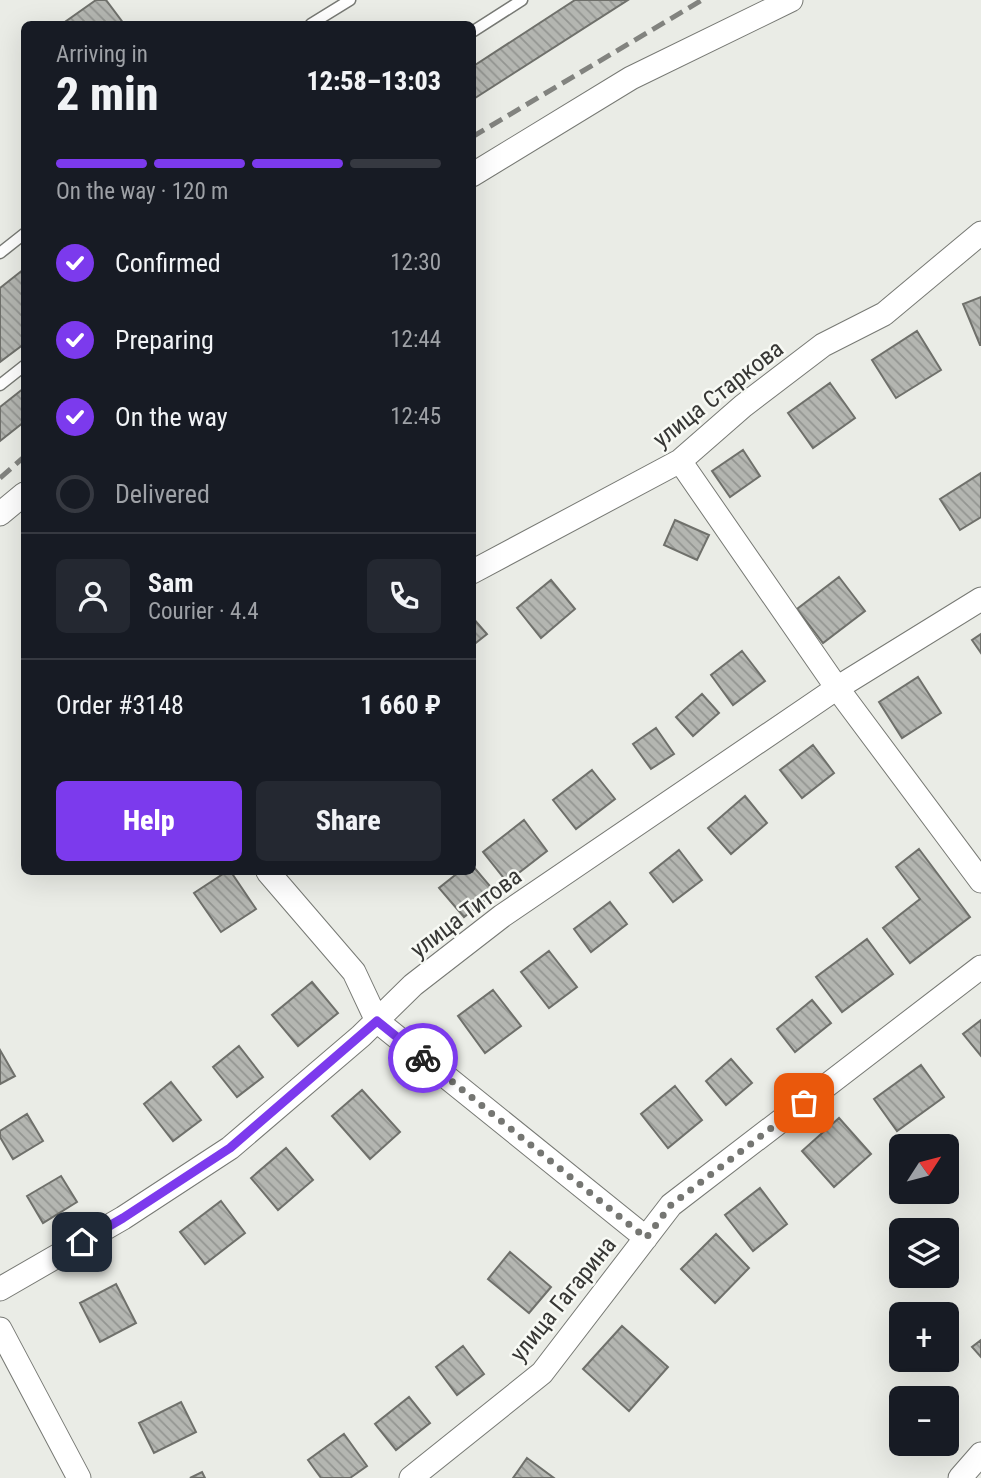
<!DOCTYPE html>
<meta charset="utf-8">
<style>
body{margin:0;font-family:"Roboto Condensed",sans-serif;background:#242831;color:#f1f3f6;height:100vh;display:flex;flex-direction:column;font-size:26px;white-space:nowrap}
*{box-sizing:border-box;margin:0}
p{font-size:23px;color:#9ea1a6}
.icon{flex:none;width:38px;height:38px;fill:none;stroke:currentColor;stroke-width:2;stroke-linecap:round;stroke-linejoin:round}
.map{position:relative;flex:1;overflow:hidden}
.sheet{position:absolute;left:21px;top:21px;width:455px;height:854px;display:flex;flex-direction:column;background:#171b24;border-radius:10px;box-shadow:0 7px 28px #0002}
.sheet>*{flex:none}
.needle{width:46px;rotate:54deg}
.fabs{position:absolute;left:889px;top:1134px;display:grid;gap:14px}
.fabs a{display:grid;place-items:center;width:70px;height:70px;border-radius:10px;background:#171b24;box-shadow:0 7px 28px #0002;font-size:35px}
.pin{position:absolute;display:grid;place-items:center;width:60px;height:60px;color:#fff;margin:-30px;border-radius:14px;box-shadow:0 4px 10px #0006}
.courier{position:absolute;display:grid;place-items:center;width:70px;height:70px;margin:-35px;border:5px solid #7c3aed;border-radius:50%;background:#fff;color:#222;box-shadow:0 2px 9px #0007}
.head em{font-style:normal;font-weight:800}
.head div{display:flex;flex-direction:column-reverse}
.head{display:flex;align-items:center;justify-content:space-between;height:119px;padding:0 35px}
h1{font-size:46px;font-weight:800;line-height:52px}
.bar{display:grid;grid-template-columns:repeat(4,1fr);gap:10px 7px;align-content:center;height:84px;padding:0 35px}
.bar i{height:9px;border-radius:5px;background:#363941}
.bar .selected{background:#7c3aed}
.bar p{grid-column:span 4}
.line{display:flex;align-items:center;gap:18px;padding:0 35px;border-top:2px solid #363941}
.line div{flex:1}
.round{display:grid;place-items:center;flex:none;width:74px;height:74px;border-radius:10px;background:#242831}
ol{padding:0 35px;list-style:none}
li{display:flex;align-items:center;gap:21px;height:77px}
li p{margin-inline-start:auto}
li .icon{padding:7px;border-radius:50%;background:#7c3aed;color:#fff;stroke-width:4}
li:last-child{color:#9ea1a6}
li i{width:38px;height:38px;border:4px solid #363941;border-radius:50%}
.action{display:flex;gap:14px;margin-top:auto;padding:14px 35px}
.action a{flex:1;height:80px;border-radius:10px;background:#7c3aed;color:#fff;font-size:28px;font-weight:800;line-height:80px;text-align:center}
.action a+a{background:#242831;color:#f1f3f6}
.map>svg:first-child{display:block}
.building{fill:url(#building-back-hatch);stroke:#6f706b;stroke-width:2}
.lines{fill:none;stroke-linecap:round;stroke-linejoin:round}
.lane-casing{stroke:#777974;stroke-width:13}
.street-casing{stroke:#777974;stroke-width:25}
.lane{stroke:#fff;stroke-width:10}
.street{stroke:#fff;stroke-width:23}
.rail{stroke:#82837f;stroke-width:5;stroke-dasharray:14 7;stroke-linecap:butt}
.done{stroke:#757672;stroke-width:7;stroke-dasharray:0 12.6}
.route{stroke:#7c3aed;stroke-width:9}
.labels{text-anchor:middle;dominant-baseline:central;stroke-width:5;stroke-linejoin:round;paint-order:stroke}
.street-label{font-size:24px;fill:#363634;stroke:#f7f9f4}
</style>
<div class="map">
<svg width="981" height="1478" viewBox="0 0 981 1478">
<defs>
<pattern id="building-back-hatch" width="6" height="6" patternUnits="userSpaceOnUse" patternTransform="scale(1.75)"><rect width="6" height="6" fill="#b4b6b1"/><path d="M-1 5l2 2M0 0l6 6M5-1l2 2" fill="none" stroke="#939591"/></pattern>
</defs>
<rect width="100%" height="100%" fill="#eaece6"/>
<!-- building -->
<path class="building" d="M 96,0 L 106,0 L 124,24 L 62,24 Z
M 575,0 L 628,0 L 472,100 L 472,67 Z
M 24,269 L 24,344 L 0,362 L 0,288 Z
M 981,297 L 981,345 L 980,345 L 963,304 Z
M 917,331 L 941,370 L 896,398 L 872,360 Z
M 830,383 L 855,418 L 813,448 L 788,413 Z
M 24,388 L 24,422 L 0,441 L 0,407 Z
M 743,450 L 760,476 L 730,497 L 712,471 Z
M 981,473 L 981,517 L 960,530 L 940,499 Z
M 675,520 L 709,535 L 697,560 L 664,545 Z
M 839,577 L 865,611 L 823,643 L 797,609 Z
M 551,580 L 575,609 L 541,638 L 517,608 Z
M 472,617 L 487,634 L 472,646 Z
M 981,634 L 981,653 L 972,640 Z
M 742,651 L 765,681 L 733,705 L 711,675 Z
M 918,677 L 941,713 L 902,738 L 879,702 Z
M 702,694 L 719,713 L 693,736 L 676,717 Z
M 656,728 L 674,754 L 651,769 L 633,744 Z
M 813,745 L 834,773 L 802,798 L 780,770 Z
M 592,770 L 615,799 L 576,829 L 553,800 Z
M 745,796 L 767,823 L 731,854 L 708,828 Z
M 524,820 L 547,851 L 507,882 L 483,852 Z
M 919,849 L 970,917 L 910,963 L 883,928 L 920,899 L 896,867 Z
M 679,850 L 702,880 L 673,902 L 650,873 Z
M 472,865 L 495,892 L 464,917 L 439,888 L 459,872 L 472,872 Z
M 226,872 L 231,872 L 256,909 L 221,932 L 194,893 Z
M 610,902 L 627,924 L 591,952 L 574,929 Z
M 867,939 L 893,974 L 842,1012 L 816,977 Z
M 549,951 L 577,987 L 549,1008 L 521,972 Z
M 312,982 L 338,1013 L 298,1046 L 272,1015 Z
M 493,990 L 521,1026 L 485,1053 L 458,1016 Z
M 812,1000 L 831,1023 L 795,1052 L 777,1029 Z
M 981,1020 L 981,1056 L 963,1034 Z
M 239,1046 L 263,1077 L 237,1097 L 213,1067 Z
M 0,1050 L 15,1076 L 0,1084 Z
M 731,1059 L 752,1083 L 726,1105 L 706,1081 Z
M 921,1065 L 944,1097 L 897,1131 L 874,1099 Z
M 171,1082 L 201,1120 L 173,1141 L 144,1104 Z
M 675,1086 L 702,1120 L 668,1148 L 641,1114 Z
M 362,1090 L 400,1132 L 370,1159 L 332,1116 Z
M 27,1114 L 43,1141 L 13,1159 L 0,1137 L 0,1131 Z
M 839,1118 L 871,1154 L 834,1187 L 802,1151 Z
M 286,1148 L 313,1180 L 278,1210 L 251,1178 Z
M 61,1176 L 77,1202 L 43,1223 L 27,1196 Z
M 760,1188 L 787,1224 L 753,1251 L 725,1215 Z
M 221,1201 L 245,1233 L 205,1264 L 180,1232 Z
M 716,1234 L 749,1268 L 715,1303 L 681,1269 Z
M 510,1252 L 551,1287 L 529,1313 L 488,1279 Z
M 116,1284 L 136,1323 L 100,1342 L 80,1303 Z
M 622,1326 L 668,1367 L 629,1411 L 583,1369 Z
M 981,1340 L 981,1357 L 972,1347 Z
M 463,1346 L 484,1374 L 457,1395 L 436,1367 Z
M 409,1397 L 430,1423 L 396,1450 L 375,1424 Z
M 181,1402 L 196,1432 L 154,1453 L 139,1423 Z
M 344,1434 L 367,1466 L 350,1478 L 321,1478 L 308,1460 Z
M 527,1458 L 554,1478 L 513,1478 Z
M 202,1472 L 205,1478 L 190,1478 Z"/>
<g class="lines">
<!-- lane casing -->
<g class="lane-casing">
<path id="lane" d="M 311,24 L 350,0
M 472,32 L 522,0
M 0,253 L 24,234
M 0,385 L 24,366"/>
</g>
<!-- street casing -->
<g class="street-casing">
<path id="street" d="M 472,175 L 631,78 L 791,0
M 680,461 L 837,688 L 981,881
M 0,514 L 24,494
M 472,572 L 680,461 L 743,406 L 823,345 L 884,314 L 981,233
M 268,872 L 354,972 L 377,1021 L 646,1238
M 0,1289 L 123,1218 L 230,1148 L 361,1036 L 413,985 L 502,916 L 837,688 L 981,599
M 0,1329 L 79,1478
M 411,1478 L 542,1373 L 671,1205 L 981,967
M 960,1478 L 981,1454"/>
</g>
<!-- lane -->
<use href="#lane" class="lane"/>
<!-- street -->
<use href="#street" class="street"/>
<!-- rail -->
<path class="rail" d="M 472,137 L 702,0
M 0,478 L 24,457"/>
</g>
<g class="lines">
<!-- done -->
<path class="done" d="M 423,1058 L 646,1238 L 671,1205 L 804,1103"/>
<!-- route -->
<path class="route" d="M 82,1242 L 123,1218 L 230,1148 L 377,1021 L 423,1058"/>
</g>
<g class="labels">
<!-- street labels -->
<g class="street-label">
<text transform="translate(718 394) rotate(-38)">улица Старкова</text>
<text transform="translate(466 913) rotate(-37)">улица Титова</text>
<text transform="translate(563 1299) rotate(-51)">улица Гагарина</text>
</g>
</g>
</svg>
<div class="fabs">
<a><svg class="needle" viewBox="-14 -14 28 28"><path d="M0-13l5 13h-10z" fill="#e53935"/><path d="M0 13l5-13h-10z" fill="#9ea1a6"/></svg></a>
<a><svg class="icon" aria-label="layers" viewBox="0 0 24 24"><path d="M12 4l9 5-9 5-9-5zM3 14l9 5 9-5"/></svg></a>
<a>+</a>
<a>−</a>
</div>
<div class="pin" style="left:804px;top:1103px;background:#ea580c"><svg class="icon" aria-label="bag" viewBox="0 0 24 24"><path d="M5 8h14l-1 12H6zM9 8a3 3 0 0 1 6 0"/></svg></div>
<div class="pin" style="left:82px;top:1242px;background:#1f2937"><svg class="icon" aria-label="home" viewBox="0 0 24 24"><path d="M3 11l9-7 9 7M6 9v11h12V9"/></svg></div>
<div class="courier" style="left:423px;top:1058px"><svg class="icon" aria-label="bike" viewBox="0 0 24 24"><circle cx="6" cy="16" r="4"/><circle cx="18" cy="16" r="4"/><path d="M6 16l4-8h5l3 8M10 8l3 8H6M13 5h3"/></svg></div>
<section class="sheet">
<div class="head"><div><h1>2 min</h1><p>Arriving in</p></div><em>12:58–13:03</em></div>
<div class="bar"><i class="selected"></i><i class="selected"></i><i class="selected"></i><i></i><p>On the way · 120 m</p></div>
<ol>
<li><svg class="icon" aria-label="check" viewBox="0 0 24 24"><path d="M5 12l5 5 9-10"/></svg>Confirmed<p>12:30</p></li>
<li><svg class="icon" aria-label="check" viewBox="0 0 24 24"><path d="M5 12l5 5 9-10"/></svg>Preparing<p>12:44</p></li>
<li><svg class="icon" aria-label="check" viewBox="0 0 24 24"><path d="M5 12l5 5 9-10"/></svg>On the way<p>12:45</p></li>
<li><i></i>Delivered</li>
</ol>
<div class="line" style="height:126px"><a class="round"><svg class="icon" aria-label="person" viewBox="0 0 24 24"><circle cx="12" cy="8" r="4"/><path d="M4 21q1-7 8-7t8 7"/></svg></a><div><b>Sam</b><p>Courier · 4.4</p></div><a class="round"><svg class="icon" aria-label="phone" viewBox="0 0 24 24"><path d="M5 4h4l2 5-3 2q2 4 5 5l2-3 5 2v4C11 20 4 13 5 4z"/></svg></a></div>
<div class="line" style="height:91px"><div>Order #3148</div><b>1 660 ₽</b></div>
<div class="action"><a>Help</a><a>Share</a></div>
</section>
</div>
